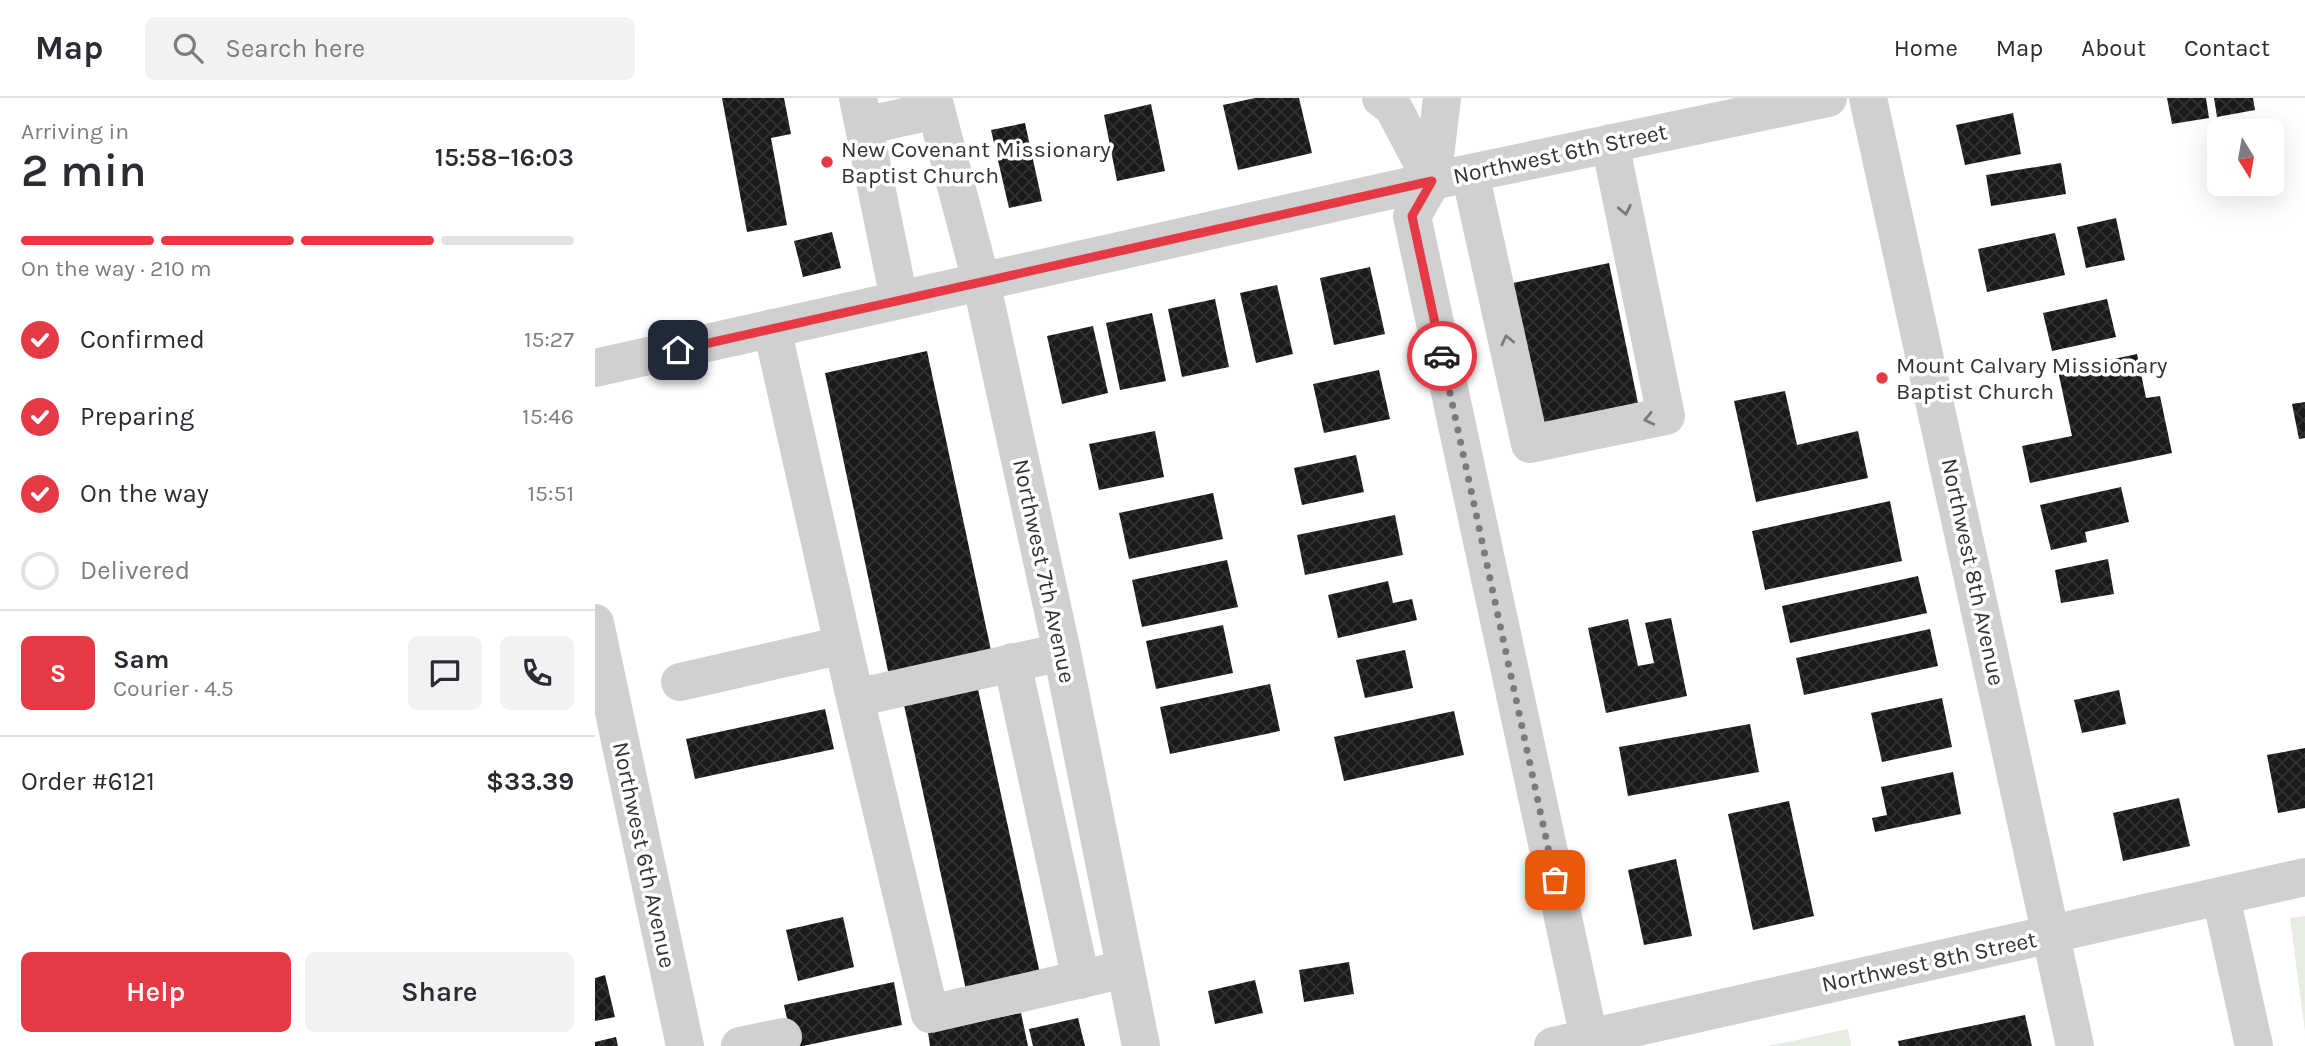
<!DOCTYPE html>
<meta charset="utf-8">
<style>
body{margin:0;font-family:Karla,sans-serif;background:#f2f2f3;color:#2b2b33;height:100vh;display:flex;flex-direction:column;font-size:26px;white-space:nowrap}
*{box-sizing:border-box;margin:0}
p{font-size:23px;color:#7c7c81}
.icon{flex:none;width:38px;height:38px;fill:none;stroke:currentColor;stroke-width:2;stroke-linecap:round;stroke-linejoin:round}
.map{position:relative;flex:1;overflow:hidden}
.side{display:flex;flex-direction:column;background:#fff;width:595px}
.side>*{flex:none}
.needle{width:46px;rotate:169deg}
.buttons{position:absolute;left:1612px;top:21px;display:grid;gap:14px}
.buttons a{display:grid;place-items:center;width:77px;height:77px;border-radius:10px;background:#fff;box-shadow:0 7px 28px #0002;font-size:35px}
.pin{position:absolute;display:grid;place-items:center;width:60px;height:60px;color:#fff;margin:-30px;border-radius:14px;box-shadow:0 4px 10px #0006}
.courier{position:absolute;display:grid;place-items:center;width:70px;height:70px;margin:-35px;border:5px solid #e63946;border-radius:50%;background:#fff;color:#222;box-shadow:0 2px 9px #0007}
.head em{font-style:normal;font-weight:600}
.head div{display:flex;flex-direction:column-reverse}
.head{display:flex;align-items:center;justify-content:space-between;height:119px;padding:0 21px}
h1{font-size:46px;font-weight:600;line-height:52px}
.bar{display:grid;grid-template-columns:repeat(4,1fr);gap:10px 7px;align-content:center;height:84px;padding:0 21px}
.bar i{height:9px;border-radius:5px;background:#e1e1e2}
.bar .selected{background:#e63946}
.bar p{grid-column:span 4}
.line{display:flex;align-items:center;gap:18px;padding:0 21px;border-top:2px solid #e1e1e2}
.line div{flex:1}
.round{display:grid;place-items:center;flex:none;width:74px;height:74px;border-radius:10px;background:#f2f2f3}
ol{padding:0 21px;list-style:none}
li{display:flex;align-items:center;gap:21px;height:77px}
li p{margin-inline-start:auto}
li .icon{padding:7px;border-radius:50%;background:#e63946;color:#fff;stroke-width:4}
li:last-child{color:#7c7c81}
li i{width:38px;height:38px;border:4px solid #e1e1e2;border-radius:50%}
.button{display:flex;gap:14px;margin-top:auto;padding:14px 21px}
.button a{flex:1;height:80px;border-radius:10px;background:#e63946;color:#fff;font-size:28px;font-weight:600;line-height:80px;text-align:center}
.button a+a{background:#f2f2f3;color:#2b2b33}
header{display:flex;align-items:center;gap:42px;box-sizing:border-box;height:98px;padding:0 35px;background:#fff;border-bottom:2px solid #e1e1e2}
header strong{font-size:33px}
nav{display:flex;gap:38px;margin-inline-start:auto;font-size:24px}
.search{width:490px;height:63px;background:#f2f2f3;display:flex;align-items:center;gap:18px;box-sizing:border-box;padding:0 24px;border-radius:10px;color:#7c7c81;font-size:26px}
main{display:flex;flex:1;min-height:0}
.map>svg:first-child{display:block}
.grass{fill:#e6ecdf}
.building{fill:url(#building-cross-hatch)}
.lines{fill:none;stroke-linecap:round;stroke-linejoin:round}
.minor{stroke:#d0d0d0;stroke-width:38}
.oneway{stroke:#7a7a7a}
.done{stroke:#7a7a7a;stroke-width:7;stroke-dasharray:0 12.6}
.route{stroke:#e63946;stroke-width:9}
.poi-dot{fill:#e63946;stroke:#fff;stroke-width:2.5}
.labels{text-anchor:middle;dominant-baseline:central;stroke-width:7;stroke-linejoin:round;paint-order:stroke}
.poi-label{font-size:23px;fill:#333;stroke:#fff;text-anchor:start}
.street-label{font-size:23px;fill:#333;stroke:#fff}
</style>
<header>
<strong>Map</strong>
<div class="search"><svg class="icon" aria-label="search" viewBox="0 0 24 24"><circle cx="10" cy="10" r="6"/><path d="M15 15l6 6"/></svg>Search here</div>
<nav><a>Home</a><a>Map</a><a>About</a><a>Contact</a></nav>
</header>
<main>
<section class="side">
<div class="head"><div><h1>2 min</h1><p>Arriving in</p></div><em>15:58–16:03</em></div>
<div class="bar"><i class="selected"></i><i class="selected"></i><i class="selected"></i><i></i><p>On the way · 210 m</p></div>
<ol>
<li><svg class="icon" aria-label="check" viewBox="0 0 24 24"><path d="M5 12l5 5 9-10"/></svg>Confirmed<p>15:27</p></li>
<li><svg class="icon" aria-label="check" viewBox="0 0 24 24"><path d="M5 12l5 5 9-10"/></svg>Preparing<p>15:46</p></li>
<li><svg class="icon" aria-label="check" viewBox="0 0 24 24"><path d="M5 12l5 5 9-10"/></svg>On the way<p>15:51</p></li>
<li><i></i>Delivered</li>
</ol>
<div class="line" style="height:126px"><b class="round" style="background:#e63946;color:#fff">S</b><div><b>Sam</b><p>Courier · 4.5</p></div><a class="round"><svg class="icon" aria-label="chat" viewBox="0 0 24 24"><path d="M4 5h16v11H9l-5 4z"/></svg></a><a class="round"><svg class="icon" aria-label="phone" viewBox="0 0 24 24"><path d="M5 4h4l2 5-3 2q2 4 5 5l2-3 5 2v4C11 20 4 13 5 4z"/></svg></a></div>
<div class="line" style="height:91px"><div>Order #6121</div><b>$33.39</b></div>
<div class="button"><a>Help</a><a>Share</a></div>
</section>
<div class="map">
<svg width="1710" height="948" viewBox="0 0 1710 948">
<defs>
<pattern id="building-cross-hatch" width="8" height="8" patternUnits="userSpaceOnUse" patternTransform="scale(1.75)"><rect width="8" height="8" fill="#1a1a1a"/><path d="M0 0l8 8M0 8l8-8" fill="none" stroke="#333"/></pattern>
</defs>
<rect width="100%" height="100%" fill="#fff"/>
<!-- grass -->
<path class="grass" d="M 1710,818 L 1710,933 L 1695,820 Z
M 1253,931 L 1256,948 L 1173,948 Z"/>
<!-- building -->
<path class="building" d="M 127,0 L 189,0 L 196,36 L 176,40 L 192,127 L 152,134 Z
M 660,0 L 704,0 L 717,55 L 643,72 L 628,7 Z
M 1572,0 L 1611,0 L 1614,20 L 1577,26 Z
M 1619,0 L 1658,0 L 1660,12 L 1622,19 Z
M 556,6 L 570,73 L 522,83 L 509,17 Z
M 1418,15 L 1426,56 L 1370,67 L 1361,27 Z
M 430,25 L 447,103 L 414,110 L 396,32 Z
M 1466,65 L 1471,96 L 1396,108 L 1391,77 Z
M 1521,120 L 1530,162 L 1491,170 L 1482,129 Z
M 237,134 L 246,170 L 208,179 L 199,143 Z
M 1460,135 L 1470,177 L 1392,194 L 1383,151 Z
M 1014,165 L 1043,305 L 947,325 L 918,185 Z
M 775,169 L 790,236 L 739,247 L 725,180 Z
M 682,187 L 698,256 L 661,265 L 645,195 Z
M 620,201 L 634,269 L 587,279 L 573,211 Z
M 1512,201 L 1521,239 L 1457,253 L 1448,215 Z
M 557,215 L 571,283 L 525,292 L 511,225 Z
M 498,228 L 513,295 L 467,306 L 452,238 Z
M 332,253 L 397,557 L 294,578 L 230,275 Z
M 1542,256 L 1551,300 L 1565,298 L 1577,355 L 1435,385 L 1427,348 L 1477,338 L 1463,273 Z
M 784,272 L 795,321 L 729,335 L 718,286 Z
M 1190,293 L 1202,347 L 1263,333 L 1273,380 L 1161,404 L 1139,303 Z
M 1710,304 L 1710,340 L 1704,341 L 1697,306 Z
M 560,333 L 569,379 L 504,392 L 494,346 Z
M 761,357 L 769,394 L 707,407 L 699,370 Z
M 1526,389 L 1534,424 L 1490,434 L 1492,444 L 1456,452 L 1445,407 Z
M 618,395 L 628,441 L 534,461 L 524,415 Z
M 1295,403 L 1307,463 L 1170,492 L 1157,433 Z
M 800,417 L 808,457 L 710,477 L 702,437 Z
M 1513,461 L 1519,496 L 1466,505 L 1460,472 Z
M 632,462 L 643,509 L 547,529 L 537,482 Z
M 1323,478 L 1332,515 L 1195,545 L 1187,508 Z
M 793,483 L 798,505 L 817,501 L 822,522 L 743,540 L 733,497 Z
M 1076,520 L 1092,598 L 1011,615 L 993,530 L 1033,521 L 1043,568 L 1059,565 L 1050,525 Z
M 628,527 L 638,575 L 561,591 L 551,543 Z
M 1335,531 L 1343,568 L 1209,597 L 1201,560 Z
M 810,552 L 818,590 L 770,600 L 761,562 Z
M 675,586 L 685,633 L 575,656 L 565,609 Z
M 383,591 L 447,885 L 373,901 L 309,607 Z
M 1524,592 L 1531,626 L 1487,635 L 1479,602 Z
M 1347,600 L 1357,649 L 1287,664 L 1276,615 Z
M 230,611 L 239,651 L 100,681 L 91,641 Z
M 859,613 L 869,657 L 749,683 L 739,639 Z
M 1155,626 L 1164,674 L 1033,698 L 1024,649 Z
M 1710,650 L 1710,710 L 1683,715 L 1672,657 Z
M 1358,674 L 1366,716 L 1280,734 L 1277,720 L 1292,717 L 1286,689 Z
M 1584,700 L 1595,748 L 1528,763 L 1518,715 Z
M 1194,703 L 1219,818 L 1158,832 L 1133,716 Z
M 1081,761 L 1097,838 L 1049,847 L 1033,772 Z
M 248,819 L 259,869 L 203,883 L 191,832 Z
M 754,864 L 759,896 L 709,904 L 704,872 Z
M 10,877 L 20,919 L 0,923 L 0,880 Z
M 660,882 L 668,915 L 620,926 L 613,893 Z
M 299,884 L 307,927 L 208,948 L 198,948 L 189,907 Z
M 426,915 L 433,948 L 335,948 L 333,934 Z
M 1430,917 L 1437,948 L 1304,948 L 1303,943 Z
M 483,920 L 490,948 L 438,948 L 434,931 Z
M 21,939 L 23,948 L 0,948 L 0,944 Z"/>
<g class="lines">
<!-- minor -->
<path class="minor" d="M 263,0 L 304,201
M 338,0 L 386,183 L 467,554 L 546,948
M 786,0 L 798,9 L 837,83
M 847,0 L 837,83 L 817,118 L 994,940
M 1273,0 L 1480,948
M 269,28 L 341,12
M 875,75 L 935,346 L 1071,318 L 1015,45
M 177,230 L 260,600
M 0,270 L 837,83 L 1233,0
M 0,525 L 90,948
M 467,554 L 260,600 L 335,916 L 530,871
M 417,564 L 486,882
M 85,584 L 248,547
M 1626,799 L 1659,948
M 145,948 L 188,939
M 958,948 L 1710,779"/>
</g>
<!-- one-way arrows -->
<defs><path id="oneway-chevron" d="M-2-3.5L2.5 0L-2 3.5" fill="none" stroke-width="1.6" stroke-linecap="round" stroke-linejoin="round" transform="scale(1.75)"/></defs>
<g class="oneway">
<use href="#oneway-chevron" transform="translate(1030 112) rotate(78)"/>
<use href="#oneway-chevron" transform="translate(912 242) rotate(-103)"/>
<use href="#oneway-chevron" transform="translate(1054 321) rotate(168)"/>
</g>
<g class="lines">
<!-- done -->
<path class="done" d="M 847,258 L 960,782"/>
<!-- route -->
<path class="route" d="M 83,252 L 837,83 L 817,118 L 847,258"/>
</g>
<!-- markers -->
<g class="poi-dot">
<circle cx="232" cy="64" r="7"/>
<circle cx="1287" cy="280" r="7"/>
</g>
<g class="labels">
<!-- poi labels -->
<g class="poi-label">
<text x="246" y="51">New Covenant Missionary<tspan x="246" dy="26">Baptist Church</tspan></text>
<text x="1301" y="267">Mount Calvary Missionary<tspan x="1301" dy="26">Baptist Church</tspan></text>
</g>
<!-- street labels -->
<g class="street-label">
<text transform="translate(965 56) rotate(-12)">Northwest 6th Street</text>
<text transform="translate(449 473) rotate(78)">Northwest 7th Avenue</text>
<text transform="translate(1378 474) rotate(78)">Northwest 8th Avenue</text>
<text transform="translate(49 757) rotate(78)">Northwest 6th Avenue</text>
<text transform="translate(1334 864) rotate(-12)">Northwest 8th Street</text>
</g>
</g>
</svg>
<div class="buttons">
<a><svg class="needle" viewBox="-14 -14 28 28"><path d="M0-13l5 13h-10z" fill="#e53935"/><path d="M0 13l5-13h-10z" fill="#7c7c81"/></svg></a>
</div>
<div class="pin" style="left:960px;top:782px;background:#ea580c"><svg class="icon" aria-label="bag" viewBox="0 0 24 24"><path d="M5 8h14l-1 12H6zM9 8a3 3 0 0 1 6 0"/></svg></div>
<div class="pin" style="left:83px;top:252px;background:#1f2937"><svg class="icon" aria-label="home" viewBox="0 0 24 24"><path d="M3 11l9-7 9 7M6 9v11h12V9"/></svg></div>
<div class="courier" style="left:847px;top:258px"><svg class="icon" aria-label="car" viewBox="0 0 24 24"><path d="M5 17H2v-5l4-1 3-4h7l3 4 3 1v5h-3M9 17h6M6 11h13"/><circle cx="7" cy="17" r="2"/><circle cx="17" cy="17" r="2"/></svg></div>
</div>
</main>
